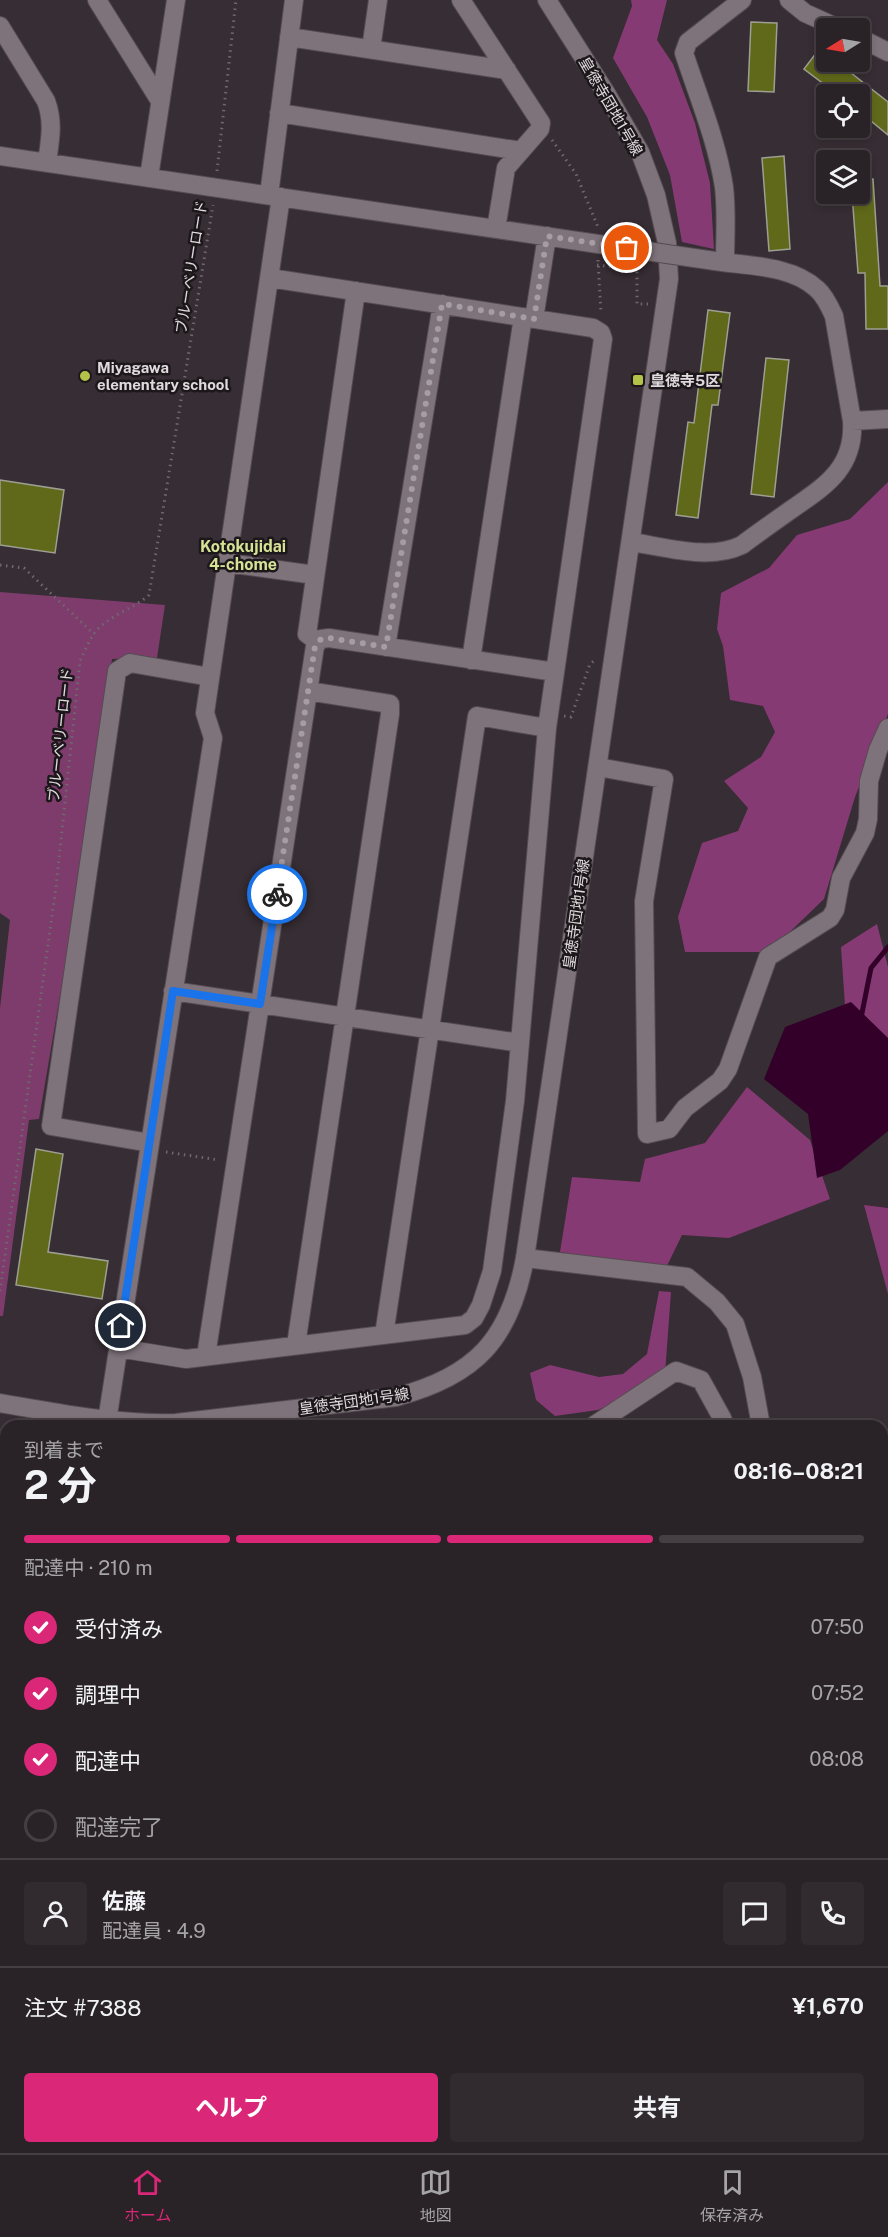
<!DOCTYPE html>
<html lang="ja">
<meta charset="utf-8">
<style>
body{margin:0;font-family:"Public Sans","Noto Sans JP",sans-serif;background:#312a2f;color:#f1f3f6;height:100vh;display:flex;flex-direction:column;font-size:22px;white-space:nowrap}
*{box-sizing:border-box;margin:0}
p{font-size:20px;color:#a5a4a7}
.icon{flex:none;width:33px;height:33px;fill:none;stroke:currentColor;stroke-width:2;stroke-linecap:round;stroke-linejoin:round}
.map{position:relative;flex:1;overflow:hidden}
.sheet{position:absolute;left:0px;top:1420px;width:888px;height:734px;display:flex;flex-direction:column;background:#292227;border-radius:18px 18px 0 0;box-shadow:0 3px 9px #0003,0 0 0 2px #453f44}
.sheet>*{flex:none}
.needle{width:39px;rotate:259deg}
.buttons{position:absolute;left:816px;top:18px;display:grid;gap:12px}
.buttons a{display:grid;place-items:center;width:54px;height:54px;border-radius:6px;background:#292227;box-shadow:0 3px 9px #0003,0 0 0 2px #453f44;font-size:30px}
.pin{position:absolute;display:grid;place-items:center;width:51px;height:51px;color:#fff;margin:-26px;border:3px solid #fff;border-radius:50%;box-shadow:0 2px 6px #0007}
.courier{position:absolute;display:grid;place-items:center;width:60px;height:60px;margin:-30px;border:4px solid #1a73e8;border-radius:50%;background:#fff;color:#222;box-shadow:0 2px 8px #0007}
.headline em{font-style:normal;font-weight:700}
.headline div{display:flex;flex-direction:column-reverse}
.headline{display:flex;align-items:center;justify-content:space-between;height:102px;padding:0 24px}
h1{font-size:39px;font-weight:700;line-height:45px}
.bar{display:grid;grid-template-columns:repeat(4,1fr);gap:9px 6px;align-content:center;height:72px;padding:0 24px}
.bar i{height:8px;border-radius:4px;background:#453f44}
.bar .selected{background:#db2777}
.bar p{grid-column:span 4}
.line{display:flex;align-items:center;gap:15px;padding:0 24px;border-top:2px solid #453f44}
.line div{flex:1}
.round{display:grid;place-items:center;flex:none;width:63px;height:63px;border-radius:6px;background:#312a2f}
ol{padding:0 24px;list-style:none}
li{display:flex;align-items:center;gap:18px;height:66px}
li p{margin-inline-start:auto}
li .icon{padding:6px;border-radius:50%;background:#db2777;color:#fff;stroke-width:4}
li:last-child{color:#a5a4a7}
li i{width:33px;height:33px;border:3px solid #453f44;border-radius:50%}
.action{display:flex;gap:12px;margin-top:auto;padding:12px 24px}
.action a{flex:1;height:69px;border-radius:6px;background:#db2777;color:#fff;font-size:24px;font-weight:700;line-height:69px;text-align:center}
.action a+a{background:#312a2f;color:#f1f3f6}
.tab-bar{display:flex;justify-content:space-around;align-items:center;height:84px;border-top:2px solid #453f44;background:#292227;font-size:16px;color:#a5a4a7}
.tab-bar a{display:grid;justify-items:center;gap:3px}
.tab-bar .selected{color:#db2777}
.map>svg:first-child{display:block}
.green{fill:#7d3c6c}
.forest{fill:#863a73}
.water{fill:#330029}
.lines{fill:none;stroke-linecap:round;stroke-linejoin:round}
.stream{stroke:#330029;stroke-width:5}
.building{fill:#606919;stroke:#9d9f92;stroke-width:1.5}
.street-casing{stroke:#544c52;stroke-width:20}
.secondary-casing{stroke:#544c52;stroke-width:20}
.path{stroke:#71686f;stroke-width:3;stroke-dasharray:1.5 4.5;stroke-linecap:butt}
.street{stroke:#7f737b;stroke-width:18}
.secondary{stroke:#7f737b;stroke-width:18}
.street-bridge-casing{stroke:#544c52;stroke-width:20;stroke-linecap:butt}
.street-bridge{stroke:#7f737b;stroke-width:18}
.done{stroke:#a59da2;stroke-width:6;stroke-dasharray:0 10.8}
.route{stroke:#1a73e8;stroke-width:8}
.poi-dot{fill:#b4c24a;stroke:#1c171a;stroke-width:2}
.labels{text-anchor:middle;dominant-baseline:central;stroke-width:5;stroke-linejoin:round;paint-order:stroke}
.street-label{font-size:15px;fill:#e0d9de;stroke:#1c171a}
.poi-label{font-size:15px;font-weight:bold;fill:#e0d9de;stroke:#1c171a;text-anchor:start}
.neighbourhood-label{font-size:16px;font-weight:bold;fill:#d7e295;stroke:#1c171a}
</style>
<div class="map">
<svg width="888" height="2153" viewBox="0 0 888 2153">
<rect width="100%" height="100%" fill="#372d34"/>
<!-- green -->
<path class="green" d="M 0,592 L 165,605 L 157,658 L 112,659 L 94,796 L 39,1119 L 29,1120 L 3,1316 L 0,1316 L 0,1008 L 10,920 L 0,913 Z
M 0,1429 L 6,1430 L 6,1559 L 0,1548 Z"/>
<!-- forest -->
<path class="forest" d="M 631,0 L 667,0 L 657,40 L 673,64 L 695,123 L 710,183 L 714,249 L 682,242 L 670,175 L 647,117 L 613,58 L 632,6 Z
M 888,482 L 888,714 L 855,797 L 824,899 L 769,952 L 685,952 L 678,917 L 702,843 L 738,831 L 748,808 L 724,781 L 761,757 L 775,732 L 763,706 L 730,700 L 723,646 L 717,629 L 721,593 L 769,568 L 797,535 L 850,519 Z
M 877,924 L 888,967 L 888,1039 L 845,1006 L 841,947 Z
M 747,1087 L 810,1140 L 830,1199 L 729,1238 L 682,1235 L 665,1270 L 560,1252 L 572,1177 L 640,1182 L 645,1159 L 705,1143 Z
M 864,1205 L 888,1208 L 888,1294 Z
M 659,1291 L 671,1292 L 665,1374 L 636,1394 L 598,1410 L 555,1416 L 536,1400 L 530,1373 L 550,1365 L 599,1377 L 623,1374 L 647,1354 Z
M 45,2148 L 341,2148 L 341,2153 L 45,2153 Z
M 429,2148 L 563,2148 L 562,2153 L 427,2153 Z"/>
<!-- water -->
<path class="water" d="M 851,1002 L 888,1038 L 888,1131 L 840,1170 L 817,1178 L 808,1114 L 764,1079 L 785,1027 Z"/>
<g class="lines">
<!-- stream -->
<path class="stream" d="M 861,1018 L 871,968 L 888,947"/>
</g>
<!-- building -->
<path class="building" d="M 751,22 L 777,23 L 774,92 L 748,91 Z
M 826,40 L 826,62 L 837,62 L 888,102 L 888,135 L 860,112 L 860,94 L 837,94 L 804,69 Z
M 784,156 L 790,249 L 769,251 L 762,158 Z
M 873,179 L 880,286 L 888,286 L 888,329 L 866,329 L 865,273 L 858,273 L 852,194 L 860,194 L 860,180 Z
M 708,310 L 730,313 L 718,405 L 712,405 L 698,518 L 676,515 L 688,422 L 694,423 Z
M 766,358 L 789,360 L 774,497 L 751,494 Z
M 0,480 L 64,490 L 55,553 L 0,545 Z
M 36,1149 L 63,1154 L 48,1252 L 108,1261 L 102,1299 L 16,1285 Z"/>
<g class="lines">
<!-- street casing -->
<g class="street-casing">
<path id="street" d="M 97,0 L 160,101
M 461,0 L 541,123 L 540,129 L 506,168 L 496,229
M 789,0 L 805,13 L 838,28
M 0,26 L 46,101 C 54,122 50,141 47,162
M 289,37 L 507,70
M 860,38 L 888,52
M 371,49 L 378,0
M 279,113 L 521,151
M 0,156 L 605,245
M 149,177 L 176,0
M 269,195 L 294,0
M 725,262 C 725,237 727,212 724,187 C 717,141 698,96 684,53 L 688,42 L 742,0
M 534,319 L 547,236
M 852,421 L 888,419
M 631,542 C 666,547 709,561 742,545 C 758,533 775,521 792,509 C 825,486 855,468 852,421 L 834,316 C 830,307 825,296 817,289 C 791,265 747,266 715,261
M 227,563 L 315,575
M 318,642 L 307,634 L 356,291
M 386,647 L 442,304
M 471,660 L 523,317
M 598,767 L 664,779 L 644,901 L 647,1134 L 669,1129 L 685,1108 L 720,1081 L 728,1069 L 768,957 L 830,918 L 835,910 L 841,878 L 865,833 L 868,819 L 869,781 L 878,750 L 888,728
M 173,991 L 520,1043
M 150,1143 L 51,1126 L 117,671 L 130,663 L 210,677
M 525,1258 L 687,1277 L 717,1302 L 735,1324 L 752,1377 L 761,1426
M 384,1335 L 477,716 L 547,728
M 296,1345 L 390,714 L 390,704 L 308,691
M 118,1348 L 186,1359 L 465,1325 L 474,1318 L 481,1305 L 492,1271 L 515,1101 L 547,728 L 603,339 L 601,333 L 593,328 L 270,278
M 206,1356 L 315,646 L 321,639 L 329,638 L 555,672
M 107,1421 L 213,738 L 205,713 L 281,197
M 593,1426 L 676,1371 L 701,1380 L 722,1418 L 725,1426
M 0,1566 L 6,1576
M 0,1724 L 6,1725
M 0,2151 L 6,2111
M 411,2153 L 412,2148"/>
</g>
<!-- secondary casing -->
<g class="secondary-casing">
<path id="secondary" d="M 0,1403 C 59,1413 117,1425 176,1423 L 396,1397 C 476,1376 510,1339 525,1258 L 669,279 L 667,243 L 656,195 L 640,152 L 606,93 L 547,0
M 0,1971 L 6,1972"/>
</g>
<!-- path -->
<path class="path" d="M 552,140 L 576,174 L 598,227
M 217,171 L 236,0
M 598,260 L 601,313
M 597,265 L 637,270 L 637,304 L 648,304
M 0,565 L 24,568 L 94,634
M 564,716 L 571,717 L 590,664 L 595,660
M 166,1152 L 219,1160
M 0,1291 L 56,887 L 80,661 C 84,653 88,643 93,635 C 106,616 132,610 149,595 L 213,205"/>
<!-- street -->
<use href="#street" class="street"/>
<!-- secondary -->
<use href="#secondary" class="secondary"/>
<!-- street-bridge casing -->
<g class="street-bridge-casing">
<path id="street-bridge" d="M 605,245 L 715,261"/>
</g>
<!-- street-bridge -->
<use href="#street-bridge" class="street-bridge"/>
</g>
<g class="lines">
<!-- done -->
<path class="done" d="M 277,894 L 315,646 L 321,639 L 329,638 L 386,647 L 442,304 L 534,319 L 547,236 L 627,248"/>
<!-- route -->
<path class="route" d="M 121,1326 L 173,991 L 260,1004 L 277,894"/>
</g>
<!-- markers -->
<g class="poi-dot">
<circle cx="85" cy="376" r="6"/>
<rect x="632" y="374" width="12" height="12" rx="3"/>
</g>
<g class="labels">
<!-- street labels -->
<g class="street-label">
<text transform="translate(611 106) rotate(60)">皇徳寺団地1号線</text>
<text transform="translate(191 267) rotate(-81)">ブルーベリーロード</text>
<text transform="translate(60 735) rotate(-84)">ブルーベリーロード</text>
<text transform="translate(576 914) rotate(-82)">皇徳寺団地1号線</text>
<text transform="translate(354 1401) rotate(-8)">皇徳寺団地1号線</text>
</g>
<!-- poi labels -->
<g class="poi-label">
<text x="97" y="367">Miyagawa<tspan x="97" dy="17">elementary school</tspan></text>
<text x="650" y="380">皇徳寺5区</text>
</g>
<!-- neighbourhood labels -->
<g class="neighbourhood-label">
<text x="243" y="546">Kotokujidai<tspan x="243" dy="18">4-chome</tspan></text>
</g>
</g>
</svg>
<div class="buttons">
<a><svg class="needle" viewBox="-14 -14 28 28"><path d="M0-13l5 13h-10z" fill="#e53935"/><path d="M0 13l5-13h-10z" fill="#a5a4a7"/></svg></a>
<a><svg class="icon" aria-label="locate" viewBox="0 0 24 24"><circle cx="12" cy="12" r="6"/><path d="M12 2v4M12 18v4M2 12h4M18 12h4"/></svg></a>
<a><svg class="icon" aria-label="layers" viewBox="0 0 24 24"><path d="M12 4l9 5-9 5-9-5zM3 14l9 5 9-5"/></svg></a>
</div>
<div class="pin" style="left:627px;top:248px;background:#ea580c"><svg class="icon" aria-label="bag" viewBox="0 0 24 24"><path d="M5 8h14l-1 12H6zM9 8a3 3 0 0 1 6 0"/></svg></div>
<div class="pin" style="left:121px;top:1326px;background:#1f2937"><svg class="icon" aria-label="home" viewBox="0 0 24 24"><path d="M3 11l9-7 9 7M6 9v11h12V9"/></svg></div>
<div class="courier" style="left:277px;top:894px"><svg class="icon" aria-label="bike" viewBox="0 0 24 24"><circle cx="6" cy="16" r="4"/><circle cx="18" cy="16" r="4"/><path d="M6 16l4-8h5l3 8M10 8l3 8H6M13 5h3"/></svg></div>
<section class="sheet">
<div class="headline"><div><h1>2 分</h1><p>到着まで</p></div><em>08:16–08:21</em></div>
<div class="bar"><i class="selected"></i><i class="selected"></i><i class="selected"></i><i></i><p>配達中 · 210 m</p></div>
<ol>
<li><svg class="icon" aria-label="check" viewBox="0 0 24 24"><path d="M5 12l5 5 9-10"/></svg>受付済み<p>07:50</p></li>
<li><svg class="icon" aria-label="check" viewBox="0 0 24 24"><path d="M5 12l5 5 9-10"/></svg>調理中<p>07:52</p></li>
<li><svg class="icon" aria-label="check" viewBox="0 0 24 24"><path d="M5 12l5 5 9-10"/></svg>配達中<p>08:08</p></li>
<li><i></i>配達完了</li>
</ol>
<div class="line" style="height:108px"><a class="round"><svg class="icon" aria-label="person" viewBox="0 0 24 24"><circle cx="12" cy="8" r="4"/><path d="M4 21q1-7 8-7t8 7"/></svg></a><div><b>佐藤</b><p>配達員 · 4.9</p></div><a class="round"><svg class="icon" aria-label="chat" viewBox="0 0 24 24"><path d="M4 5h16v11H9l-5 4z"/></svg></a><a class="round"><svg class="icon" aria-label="phone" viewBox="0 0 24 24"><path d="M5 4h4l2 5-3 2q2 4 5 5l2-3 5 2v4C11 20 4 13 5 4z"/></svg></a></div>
<div class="line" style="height:78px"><div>注文 #7388</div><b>¥1,670</b></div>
<div class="action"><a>ヘルプ</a><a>共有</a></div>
</section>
</div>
<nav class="tab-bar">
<a class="selected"><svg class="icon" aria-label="home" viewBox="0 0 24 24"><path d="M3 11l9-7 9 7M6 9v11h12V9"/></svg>ホーム</a>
<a><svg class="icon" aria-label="map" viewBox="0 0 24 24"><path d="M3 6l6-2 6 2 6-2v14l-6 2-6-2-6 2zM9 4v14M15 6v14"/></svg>地図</a>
<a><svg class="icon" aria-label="saved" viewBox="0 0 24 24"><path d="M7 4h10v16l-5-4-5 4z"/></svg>保存済み</a>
</nav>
